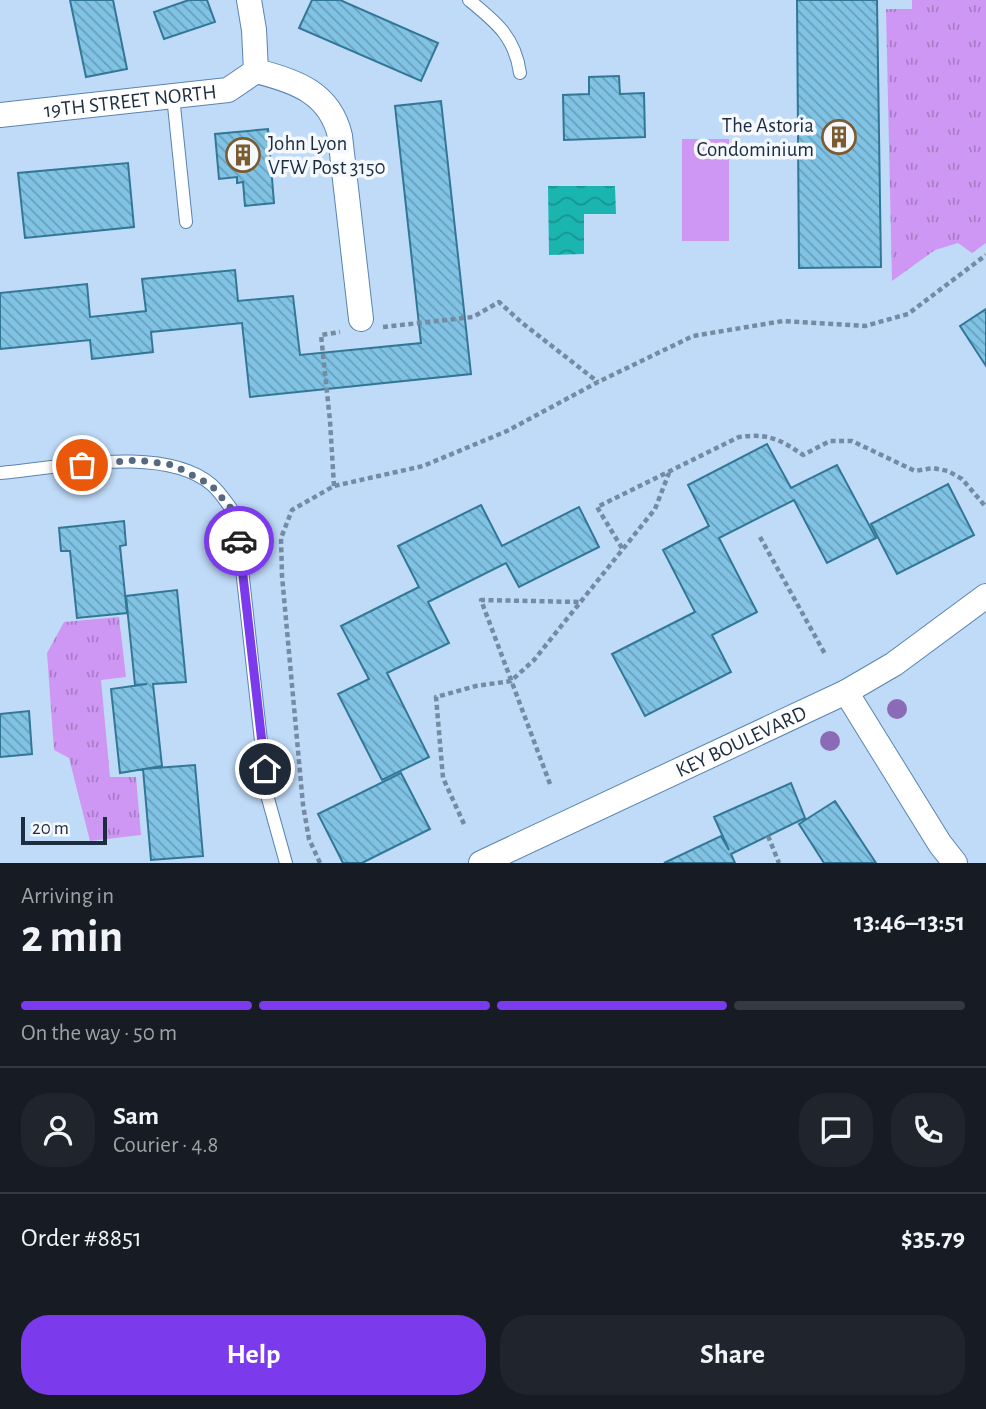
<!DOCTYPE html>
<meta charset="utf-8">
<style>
body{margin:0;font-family:"Alegreya Sans",sans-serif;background:#20242c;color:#f1f3f6;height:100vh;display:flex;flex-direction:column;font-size:26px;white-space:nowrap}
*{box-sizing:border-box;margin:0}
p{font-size:23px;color:#9ea1a6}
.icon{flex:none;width:38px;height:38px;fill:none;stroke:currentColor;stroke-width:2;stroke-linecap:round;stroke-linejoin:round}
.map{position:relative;height:863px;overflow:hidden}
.drawer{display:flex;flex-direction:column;background:#171b24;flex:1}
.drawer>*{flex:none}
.scale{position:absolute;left:21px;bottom:18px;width:86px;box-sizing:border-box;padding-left:7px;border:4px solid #1c2d40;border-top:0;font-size:19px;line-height:24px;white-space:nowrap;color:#1c2d40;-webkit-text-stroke:5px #f5f9fe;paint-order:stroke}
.pin{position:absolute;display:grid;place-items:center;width:60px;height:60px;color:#fff;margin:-30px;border:4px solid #fff;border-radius:50%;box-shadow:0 2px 7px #0007}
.courier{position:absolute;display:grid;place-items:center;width:70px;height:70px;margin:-35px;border:5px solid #7c3aed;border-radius:50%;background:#fff;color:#222;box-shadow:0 2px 9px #0007}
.headline em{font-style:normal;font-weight:700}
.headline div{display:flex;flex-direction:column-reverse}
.headline{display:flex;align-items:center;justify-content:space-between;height:119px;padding:0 21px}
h1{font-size:46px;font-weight:700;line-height:52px}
.bar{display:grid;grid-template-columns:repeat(4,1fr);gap:10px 7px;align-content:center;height:84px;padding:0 21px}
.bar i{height:9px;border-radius:5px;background:#363941}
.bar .active{background:#7c3aed}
.bar p{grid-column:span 4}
.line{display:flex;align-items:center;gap:18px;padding:0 21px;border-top:2px solid #363941}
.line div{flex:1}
.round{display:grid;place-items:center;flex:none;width:74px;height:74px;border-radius:28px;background:#20242c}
.action{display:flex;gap:14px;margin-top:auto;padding:14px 21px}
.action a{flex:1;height:80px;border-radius:28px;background:#7c3aed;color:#fff;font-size:28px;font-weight:700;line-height:80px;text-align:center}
.action a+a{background:#20242c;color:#f1f3f6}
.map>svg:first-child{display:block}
.grass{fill:url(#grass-tufts)}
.garden{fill:#cf97f4}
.water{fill:url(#water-waves)}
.building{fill:url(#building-back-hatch);stroke:#337796;stroke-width:2}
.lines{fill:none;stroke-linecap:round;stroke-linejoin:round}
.lane-casing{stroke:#5a84b1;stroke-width:14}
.street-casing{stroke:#5a84b1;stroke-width:26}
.path{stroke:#748ba3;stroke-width:4.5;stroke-dasharray:5 3.5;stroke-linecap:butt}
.lane{stroke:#fff;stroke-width:12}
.street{stroke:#fff;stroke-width:24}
.tree{fill:#8b6bb8}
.done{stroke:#556a80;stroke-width:7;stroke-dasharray:0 12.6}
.route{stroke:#7c3aed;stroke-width:9}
.labels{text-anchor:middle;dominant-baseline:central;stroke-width:7;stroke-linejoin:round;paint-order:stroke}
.street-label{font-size:21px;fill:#1c2d40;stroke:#f5f9fe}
.poi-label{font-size:21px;fill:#1c2d40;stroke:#f5f9fe;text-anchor:end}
</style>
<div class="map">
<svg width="986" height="863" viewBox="0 0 986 863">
<defs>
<pattern id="grass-tufts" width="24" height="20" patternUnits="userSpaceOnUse" patternTransform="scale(1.75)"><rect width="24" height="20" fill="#cf97f4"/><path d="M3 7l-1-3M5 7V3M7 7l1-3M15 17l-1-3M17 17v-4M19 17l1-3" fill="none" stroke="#a77cc7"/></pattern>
<pattern id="water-waves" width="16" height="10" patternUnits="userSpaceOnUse" patternTransform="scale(1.75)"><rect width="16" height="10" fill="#1bb5af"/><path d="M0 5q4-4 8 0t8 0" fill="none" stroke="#179490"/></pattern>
<pattern id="building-back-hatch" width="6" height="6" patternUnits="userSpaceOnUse" patternTransform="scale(1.75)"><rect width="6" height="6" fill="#80c3e4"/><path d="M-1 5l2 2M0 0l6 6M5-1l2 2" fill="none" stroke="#689fba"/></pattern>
</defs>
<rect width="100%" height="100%" fill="#c0dbf8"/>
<!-- grass -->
<path class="grass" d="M 912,0 L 986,0 L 986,243 L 972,253 L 958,243 L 935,250 L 892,281 L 886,9 L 912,9 Z
M 119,617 L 126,677 L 101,680 L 110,777 L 136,777 L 141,835 L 90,841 L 69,758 L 54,750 L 47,653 L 64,622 Z"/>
<!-- garden -->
<path class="garden" d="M 682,139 L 729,139 L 729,241 L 682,241 Z"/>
<!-- water -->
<path class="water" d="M 548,186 L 615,186 L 616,214 L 584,214 L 584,254 L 549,255 Z"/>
<!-- building -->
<path class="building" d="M 70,0 L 113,0 L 127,69 L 86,77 Z
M 189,0 L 207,0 L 215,22 L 164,39 L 154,12 Z
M 312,0 L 340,0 L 438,43 L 421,81 L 299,28 Z
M 797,0 L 877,0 L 881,267 L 799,268 Z
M 619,76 L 620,94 L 644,93 L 645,137 L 564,140 L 563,95 L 589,94 L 589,77 Z
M 441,101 L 471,374 L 250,397 L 242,323 L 151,332 L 153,352 L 92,359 L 90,340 L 0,349 L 0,293 L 87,284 L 90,317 L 146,311 L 142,279 L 235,270 L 238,301 L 293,296 L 300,355 L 421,343 L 395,106 Z
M 268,129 L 274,203 L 245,206 L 243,182 L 237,183 L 237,177 L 219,179 L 215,134 Z
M 128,163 L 134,227 L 25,238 L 18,173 Z
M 986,309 L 986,366 L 960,326 Z
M 767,444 L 791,488 L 837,465 L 876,538 L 827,563 L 794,500 L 719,538 L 757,612 L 712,635 L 731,672 L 645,716 L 612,654 L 695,612 L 663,550 L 709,526 L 688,485 Z
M 948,484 L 974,535 L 897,574 L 871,524 Z
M 481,505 L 502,546 L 579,507 L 599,547 L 519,587 L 506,563 L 428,602 L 449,643 L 387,673 L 429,757 L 382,780 L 338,694 L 369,679 L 341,626 L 419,587 L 398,546 Z
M 124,521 L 126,545 L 120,546 L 127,613 L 77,618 L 70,551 L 61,551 L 59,528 Z
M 177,590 L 186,682 L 153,684 L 162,766 L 120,773 L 111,689 L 147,684 L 135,685 L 126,596 Z
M 29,711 L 32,754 L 0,757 L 0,714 Z
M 195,765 L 203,856 L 151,860 L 143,769 Z
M 401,773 L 430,829 L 362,863 L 343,863 L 318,814 Z
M 791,783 L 805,818 L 731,854 L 735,863 L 664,863 L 721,836 L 729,850 L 714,817 Z
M 835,801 L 876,863 L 824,863 L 799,824 Z"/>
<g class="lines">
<!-- lane casing -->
<g class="lane-casing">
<path id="lane" d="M 469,0 C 496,22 515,37 520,73
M 173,96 L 186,222
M 0,473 C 59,468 164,444 212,485 C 221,493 228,505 236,515 L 267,795 L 286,863"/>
</g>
<!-- street casing -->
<g class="street-casing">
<g id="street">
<path d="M 249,0 L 254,30 L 256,71 C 296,81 330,93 340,136 L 361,319"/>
<path id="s1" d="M 0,115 L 228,90 L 256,71"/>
<path d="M 846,692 L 940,844 L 955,863"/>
<path id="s2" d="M 481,863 L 846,692 L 894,664 L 986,596"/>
</g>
</g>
<!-- path -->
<path class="path" d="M 383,327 L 473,317 L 499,302 L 521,322 L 598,382
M 334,486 L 330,421 L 321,335 L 340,332
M 760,537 L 825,654
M 622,548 L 597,507 L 739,437 C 767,433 780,439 803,455 L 830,441 L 852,441 L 915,471 L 933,468 L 948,471 L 962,479 L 986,507
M 550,784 L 481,600 L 580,602
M 464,824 L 443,778 L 436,697 L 476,686 L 511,681 L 534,660 L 655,509 L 669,473
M 768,836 L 779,863
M 320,863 L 309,839 L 303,805 L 282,576 L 281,538 L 292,510 L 334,486 L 423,466 L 507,431 L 598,382 L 693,336 L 783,321 L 865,326 L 908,314 L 986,255"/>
<!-- lane -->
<use href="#lane" class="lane"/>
<!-- street -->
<use href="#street" class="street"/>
</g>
<!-- trees -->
<g class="tree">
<circle cx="897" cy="709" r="10"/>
<circle cx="830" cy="741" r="10"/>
</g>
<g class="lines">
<!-- done -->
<path class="done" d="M 82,465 L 137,460 L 173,465 L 211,485 L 236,514 L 239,541"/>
<!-- route -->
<path class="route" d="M 239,541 L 265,769"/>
</g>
<!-- icons -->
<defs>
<g id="building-ring" transform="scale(1.75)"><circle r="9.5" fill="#f5f9fe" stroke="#7c5b31" stroke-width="1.5"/><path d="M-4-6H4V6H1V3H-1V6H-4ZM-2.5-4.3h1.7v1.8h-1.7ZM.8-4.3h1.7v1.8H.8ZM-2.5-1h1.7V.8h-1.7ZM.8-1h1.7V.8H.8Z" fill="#7c5b31"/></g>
</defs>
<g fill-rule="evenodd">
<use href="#building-ring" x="839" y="137"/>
<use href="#building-ring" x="243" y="155"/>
</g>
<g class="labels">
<!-- street labels -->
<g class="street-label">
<text stroke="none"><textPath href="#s1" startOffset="131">19TH STREET NORTH</textPath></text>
<text stroke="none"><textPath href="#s2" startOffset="287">KEY BOULEVARD</textPath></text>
</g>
<!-- poi labels -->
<g class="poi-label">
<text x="814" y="125">The Astoria<tspan x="814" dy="24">Condominium</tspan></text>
<text x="268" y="143" text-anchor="start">John Lyon<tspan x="268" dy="24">VFW Post 3150</tspan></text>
</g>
</g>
</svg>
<div class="scale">20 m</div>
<div class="pin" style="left:82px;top:465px;background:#ea580c"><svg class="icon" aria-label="bag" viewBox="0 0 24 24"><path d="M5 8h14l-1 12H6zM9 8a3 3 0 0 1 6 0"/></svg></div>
<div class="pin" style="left:265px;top:769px;background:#1f2937"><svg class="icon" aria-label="home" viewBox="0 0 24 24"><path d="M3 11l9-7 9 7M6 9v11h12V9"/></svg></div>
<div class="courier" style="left:239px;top:541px"><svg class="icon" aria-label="car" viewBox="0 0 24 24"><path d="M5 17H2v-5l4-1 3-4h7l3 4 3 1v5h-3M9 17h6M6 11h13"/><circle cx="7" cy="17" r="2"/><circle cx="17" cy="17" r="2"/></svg></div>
</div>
<section class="drawer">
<div class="headline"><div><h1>2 min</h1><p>Arriving in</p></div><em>13:46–13:51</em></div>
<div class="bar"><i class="active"></i><i class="active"></i><i class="active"></i><i></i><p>On the way · 50 m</p></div>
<div class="line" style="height:126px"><a class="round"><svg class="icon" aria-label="person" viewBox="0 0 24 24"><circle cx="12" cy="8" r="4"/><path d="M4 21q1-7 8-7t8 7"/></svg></a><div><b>Sam</b><p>Courier · 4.8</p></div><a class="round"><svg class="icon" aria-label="chat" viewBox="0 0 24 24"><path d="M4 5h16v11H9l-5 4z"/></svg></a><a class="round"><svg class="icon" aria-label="phone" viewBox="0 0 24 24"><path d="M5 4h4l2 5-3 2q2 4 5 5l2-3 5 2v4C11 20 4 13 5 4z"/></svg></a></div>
<div class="line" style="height:91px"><div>Order #8851</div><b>$35.79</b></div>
<div class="action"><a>Help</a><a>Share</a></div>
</section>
